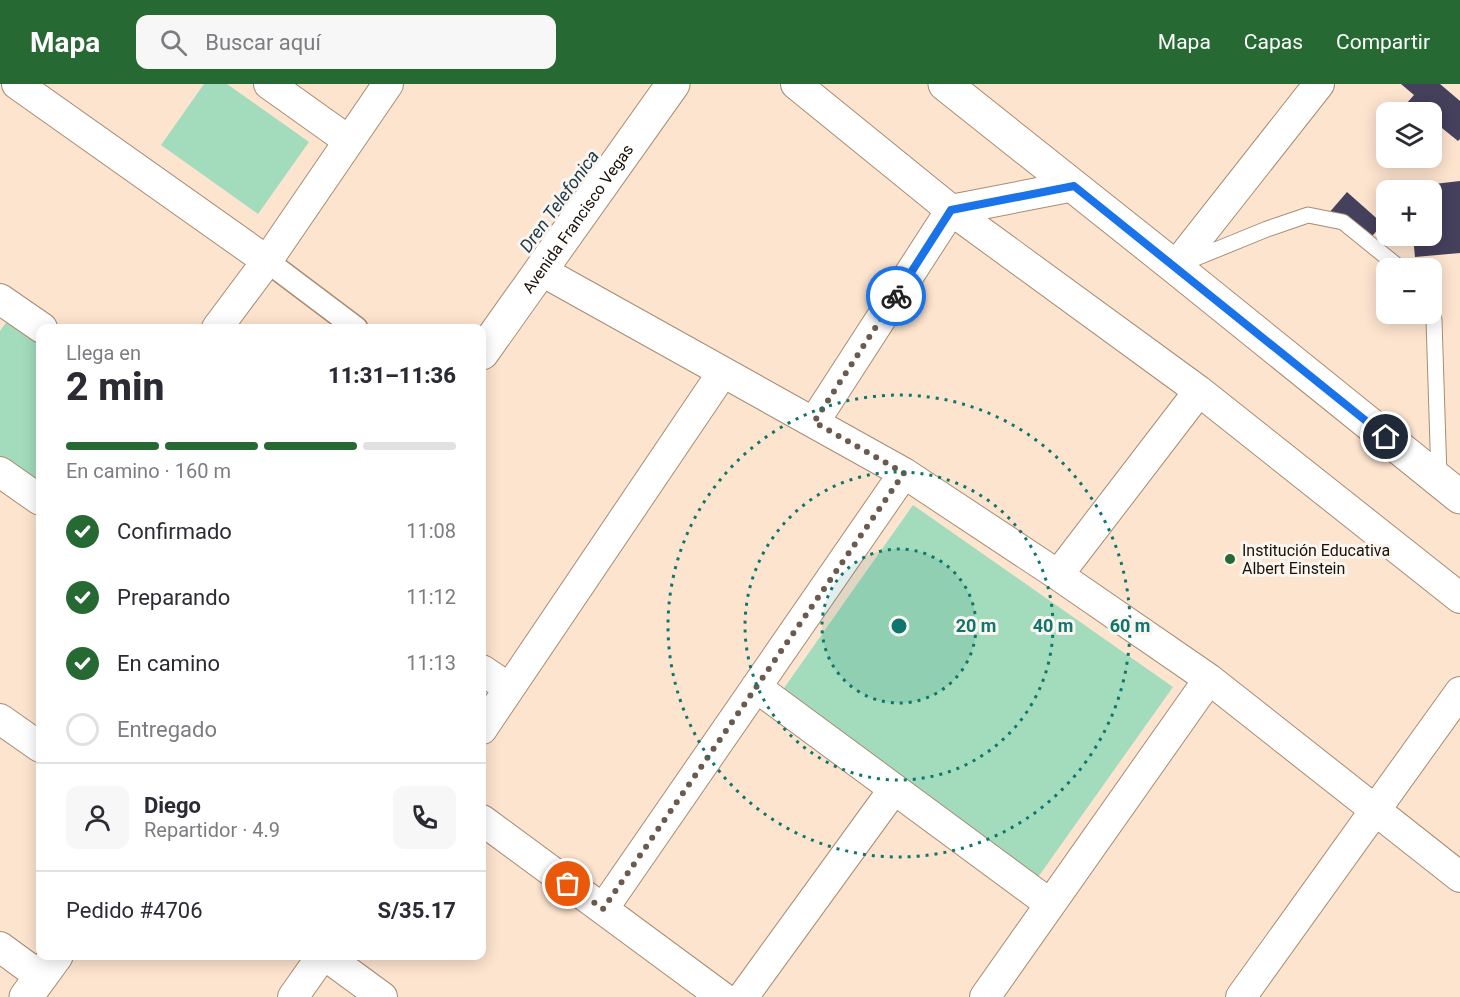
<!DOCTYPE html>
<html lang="es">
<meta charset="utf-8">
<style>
body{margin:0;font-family:Roboto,sans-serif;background:#f7f7f7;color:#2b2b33;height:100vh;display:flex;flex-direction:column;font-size:22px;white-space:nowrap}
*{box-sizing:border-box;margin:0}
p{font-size:20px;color:#7c7c81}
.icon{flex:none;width:33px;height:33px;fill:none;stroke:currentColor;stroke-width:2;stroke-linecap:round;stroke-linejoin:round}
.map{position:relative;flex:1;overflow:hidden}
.drawer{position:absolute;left:36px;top:240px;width:450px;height:636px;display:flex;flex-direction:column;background:#fff;border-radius:12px;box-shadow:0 3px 15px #0003}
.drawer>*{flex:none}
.buttons{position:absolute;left:1376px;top:18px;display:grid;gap:12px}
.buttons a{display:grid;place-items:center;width:66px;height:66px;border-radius:12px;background:#fff;box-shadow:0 3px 15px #0003;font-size:30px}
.pin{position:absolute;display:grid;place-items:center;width:51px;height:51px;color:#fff;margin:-26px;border:3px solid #fff;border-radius:50%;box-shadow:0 2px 6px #0007}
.courier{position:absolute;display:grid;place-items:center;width:60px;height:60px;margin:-30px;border:4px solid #1a73e8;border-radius:50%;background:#fff;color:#222;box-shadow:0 2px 8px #0007}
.overview em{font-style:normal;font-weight:800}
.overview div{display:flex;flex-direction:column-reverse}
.overview{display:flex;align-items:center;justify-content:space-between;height:102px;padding:0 30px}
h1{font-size:39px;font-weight:800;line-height:45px}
.bar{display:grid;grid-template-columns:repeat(4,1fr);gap:9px 6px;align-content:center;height:72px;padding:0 30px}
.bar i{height:8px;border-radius:4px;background:#e1e1e2}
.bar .active{background:#276933}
.bar p{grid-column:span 4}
.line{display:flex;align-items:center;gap:15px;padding:0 30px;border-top:2px solid #e1e1e2}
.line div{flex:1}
.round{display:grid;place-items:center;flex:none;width:63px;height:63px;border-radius:12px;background:#f7f7f7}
ol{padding:0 30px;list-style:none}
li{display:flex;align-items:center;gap:18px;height:66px}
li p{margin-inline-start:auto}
li .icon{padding:6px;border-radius:50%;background:#276933;color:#fff;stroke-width:4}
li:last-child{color:#7c7c81}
li i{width:33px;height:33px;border:3px solid #e1e1e2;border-radius:50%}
header{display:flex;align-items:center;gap:36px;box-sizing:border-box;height:84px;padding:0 30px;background:#276933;color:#fff}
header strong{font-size:28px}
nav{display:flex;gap:33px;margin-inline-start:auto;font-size:21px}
.search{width:420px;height:54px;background:#f7f7f7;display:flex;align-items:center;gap:15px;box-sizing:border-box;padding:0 21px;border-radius:12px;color:#7c7c81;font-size:22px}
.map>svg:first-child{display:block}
.green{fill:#a2dcbc}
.building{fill:#45405c}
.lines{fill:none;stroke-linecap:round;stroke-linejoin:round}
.service-casing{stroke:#a88c74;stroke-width:17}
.pedestrian-casing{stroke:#a88c74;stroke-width:25}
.minor-casing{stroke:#a88c74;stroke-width:32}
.tertiary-casing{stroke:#a88c74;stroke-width:35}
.trunk-casing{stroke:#a88c74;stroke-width:35}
.service{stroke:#fff;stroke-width:15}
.pedestrian{stroke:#fff;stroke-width:22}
.minor{stroke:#fff;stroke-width:30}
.tertiary{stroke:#fff;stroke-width:33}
.trunk{stroke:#fff;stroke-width:33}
.done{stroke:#6b5b4e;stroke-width:6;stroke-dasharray:0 10.8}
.route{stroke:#1a73e8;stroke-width:8}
.ring{fill:none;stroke:#0f766e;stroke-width:3;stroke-dasharray:3 6}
.poi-dot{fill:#276933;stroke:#fbf5f0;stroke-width:2}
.labels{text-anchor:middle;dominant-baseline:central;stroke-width:6;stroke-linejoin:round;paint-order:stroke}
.street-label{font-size:16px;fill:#1c1108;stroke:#fbf5f0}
.poi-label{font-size:16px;fill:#1c1108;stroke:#fbf5f0;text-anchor:start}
.water-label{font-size:18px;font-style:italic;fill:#193a4a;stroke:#fbf5f0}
.centre{fill:#0f766e;stroke:#fbf5f0;stroke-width:3}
.ring-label{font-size:18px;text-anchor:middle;font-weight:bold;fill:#0f766e;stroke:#fbf5f0;stroke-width:6;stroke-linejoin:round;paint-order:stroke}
</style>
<header>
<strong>Mapa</strong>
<div class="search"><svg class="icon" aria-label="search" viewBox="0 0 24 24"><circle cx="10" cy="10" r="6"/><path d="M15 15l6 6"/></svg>Buscar aquí</div>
<nav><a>Mapa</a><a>Capas</a><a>Compartir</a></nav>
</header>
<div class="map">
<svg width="1460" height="913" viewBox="0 0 1460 913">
<rect width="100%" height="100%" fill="#fde4cf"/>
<!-- green -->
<path class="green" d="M 204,0 L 227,0 L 309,58 L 258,130 L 161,61 Z
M 10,233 L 40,254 L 40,402 L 0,374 L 0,247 Z
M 913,421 L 1173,603 L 1036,796 L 777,614 Z"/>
<!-- building -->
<path class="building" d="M 1401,0 L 1440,0 L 1460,17 L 1460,55 L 1458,57 L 1432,36 L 1431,38 L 1431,28 L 1399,28 L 1414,11 Z
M 1460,97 L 1460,169 L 1415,173 L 1413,152 L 1431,152 L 1431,106 L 1408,106 L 1408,103 Z
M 1347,108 L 1383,140 L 1364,161 L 1328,130 Z"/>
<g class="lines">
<!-- service casing -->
<g class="service-casing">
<path id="service" d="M 1186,178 L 1267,145 L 1308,131 L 1343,138 L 1400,184
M 1431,222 L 1434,236 L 1439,393"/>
</g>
<!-- pedestrian casing -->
<g class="pedestrian-casing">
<path id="pedestrian" d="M 267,177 L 356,244"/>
</g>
<!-- minor casing -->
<g class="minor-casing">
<path id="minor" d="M 17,0 L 267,177
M 269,0 L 349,57
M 796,0 L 951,126 L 1199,307 L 1460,514
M 1175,183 L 1319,0
M 540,186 L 904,389 L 1058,491 L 1209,595 L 1460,793
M 0,215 L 42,244
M 217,244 L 267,177 L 388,0
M 814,338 L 951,126 L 1074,102
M 0,388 L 40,416
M 1058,491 L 1199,307
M 482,586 L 509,604
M 756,603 L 1050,820
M 0,635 L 40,663
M 482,645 L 723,288
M 482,736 L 722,913
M 603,825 L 904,389
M 0,863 L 41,893
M 326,872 L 382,913
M 293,913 L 322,872
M 743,913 L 894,705
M 985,913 L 1209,595
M 1241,913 L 1460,608"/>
</g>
<!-- tertiary casing -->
<g class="tertiary-casing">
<g id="tertiary">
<path id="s1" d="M 482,269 L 673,0"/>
<path d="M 26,913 L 56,872"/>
</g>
</g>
<!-- trunk casing -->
<g class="trunk-casing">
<path id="trunk" d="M 945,0 L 1175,183 L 1460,413"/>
</g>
<!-- service -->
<use href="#service" class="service"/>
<!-- pedestrian -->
<use href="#pedestrian" class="pedestrian"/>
<!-- minor -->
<use href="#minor" class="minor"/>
<!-- tertiary -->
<use href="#tertiary" class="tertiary"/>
<!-- trunk -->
<use href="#trunk" class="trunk"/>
</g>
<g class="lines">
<!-- done -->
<path class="done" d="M 568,800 L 603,825 L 904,389 L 814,338 L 896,212"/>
<!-- route -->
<path class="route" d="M 896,212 L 951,126 L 1074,102 L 1386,353"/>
</g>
<!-- distance rings -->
<circle cx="899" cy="542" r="77" fill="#0f766e" fill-opacity=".12"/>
<g class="ring">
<circle cx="899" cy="542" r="77"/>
<circle cx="899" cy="542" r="154"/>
<circle cx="899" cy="542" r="231"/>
</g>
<!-- markers -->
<circle class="poi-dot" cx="1230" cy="475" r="6"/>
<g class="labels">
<!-- street labels -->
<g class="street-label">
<text stroke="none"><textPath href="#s1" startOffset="165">Avenida Francisco Vegas</textPath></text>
</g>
<!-- poi labels -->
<g class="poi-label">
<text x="1242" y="466">Institución Educativa<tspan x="1242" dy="18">Albert Einstein</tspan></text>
</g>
<!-- water labels -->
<g class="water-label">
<text transform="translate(559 117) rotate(-54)">Dren Telefonica</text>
</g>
</g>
<circle cx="899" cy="542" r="9" class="centre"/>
<g class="ring-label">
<text x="976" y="548">20 m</text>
<text x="1053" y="548">40 m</text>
<text x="1130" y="548">60 m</text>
</g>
</svg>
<div class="buttons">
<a><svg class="icon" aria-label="layers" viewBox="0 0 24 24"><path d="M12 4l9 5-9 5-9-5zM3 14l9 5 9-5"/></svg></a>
<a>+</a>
<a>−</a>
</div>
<div class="pin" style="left:568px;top:800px;background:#ea580c"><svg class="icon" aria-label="bag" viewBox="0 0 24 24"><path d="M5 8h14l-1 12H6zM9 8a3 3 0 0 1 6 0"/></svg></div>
<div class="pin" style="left:1386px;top:353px;background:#1f2937"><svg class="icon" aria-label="home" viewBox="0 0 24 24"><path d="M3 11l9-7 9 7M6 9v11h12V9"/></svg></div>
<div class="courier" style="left:896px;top:212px"><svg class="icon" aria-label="bike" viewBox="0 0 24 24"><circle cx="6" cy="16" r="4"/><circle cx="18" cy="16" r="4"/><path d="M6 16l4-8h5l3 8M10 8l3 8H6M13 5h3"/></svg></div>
<section class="drawer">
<div class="overview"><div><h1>2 min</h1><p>Llega en</p></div><em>11:31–11:36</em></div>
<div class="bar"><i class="active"></i><i class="active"></i><i class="active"></i><i></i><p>En camino · 160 m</p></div>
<ol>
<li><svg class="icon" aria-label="check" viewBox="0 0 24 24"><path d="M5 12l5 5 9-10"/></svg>Confirmado<p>11:08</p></li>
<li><svg class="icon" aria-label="check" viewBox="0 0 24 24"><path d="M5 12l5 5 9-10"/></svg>Preparando<p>11:12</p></li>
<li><svg class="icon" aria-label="check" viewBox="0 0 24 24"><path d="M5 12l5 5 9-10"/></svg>En camino<p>11:13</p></li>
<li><i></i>Entregado</li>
</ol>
<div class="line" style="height:108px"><a class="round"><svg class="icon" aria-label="person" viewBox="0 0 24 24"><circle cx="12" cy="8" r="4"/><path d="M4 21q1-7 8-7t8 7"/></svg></a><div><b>Diego</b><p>Repartidor · 4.9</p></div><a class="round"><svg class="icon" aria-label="phone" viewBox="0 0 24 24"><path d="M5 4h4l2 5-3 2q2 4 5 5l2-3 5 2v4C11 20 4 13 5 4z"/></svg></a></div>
<div class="line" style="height:78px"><div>Pedido #4706</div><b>S/35.17</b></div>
</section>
</div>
